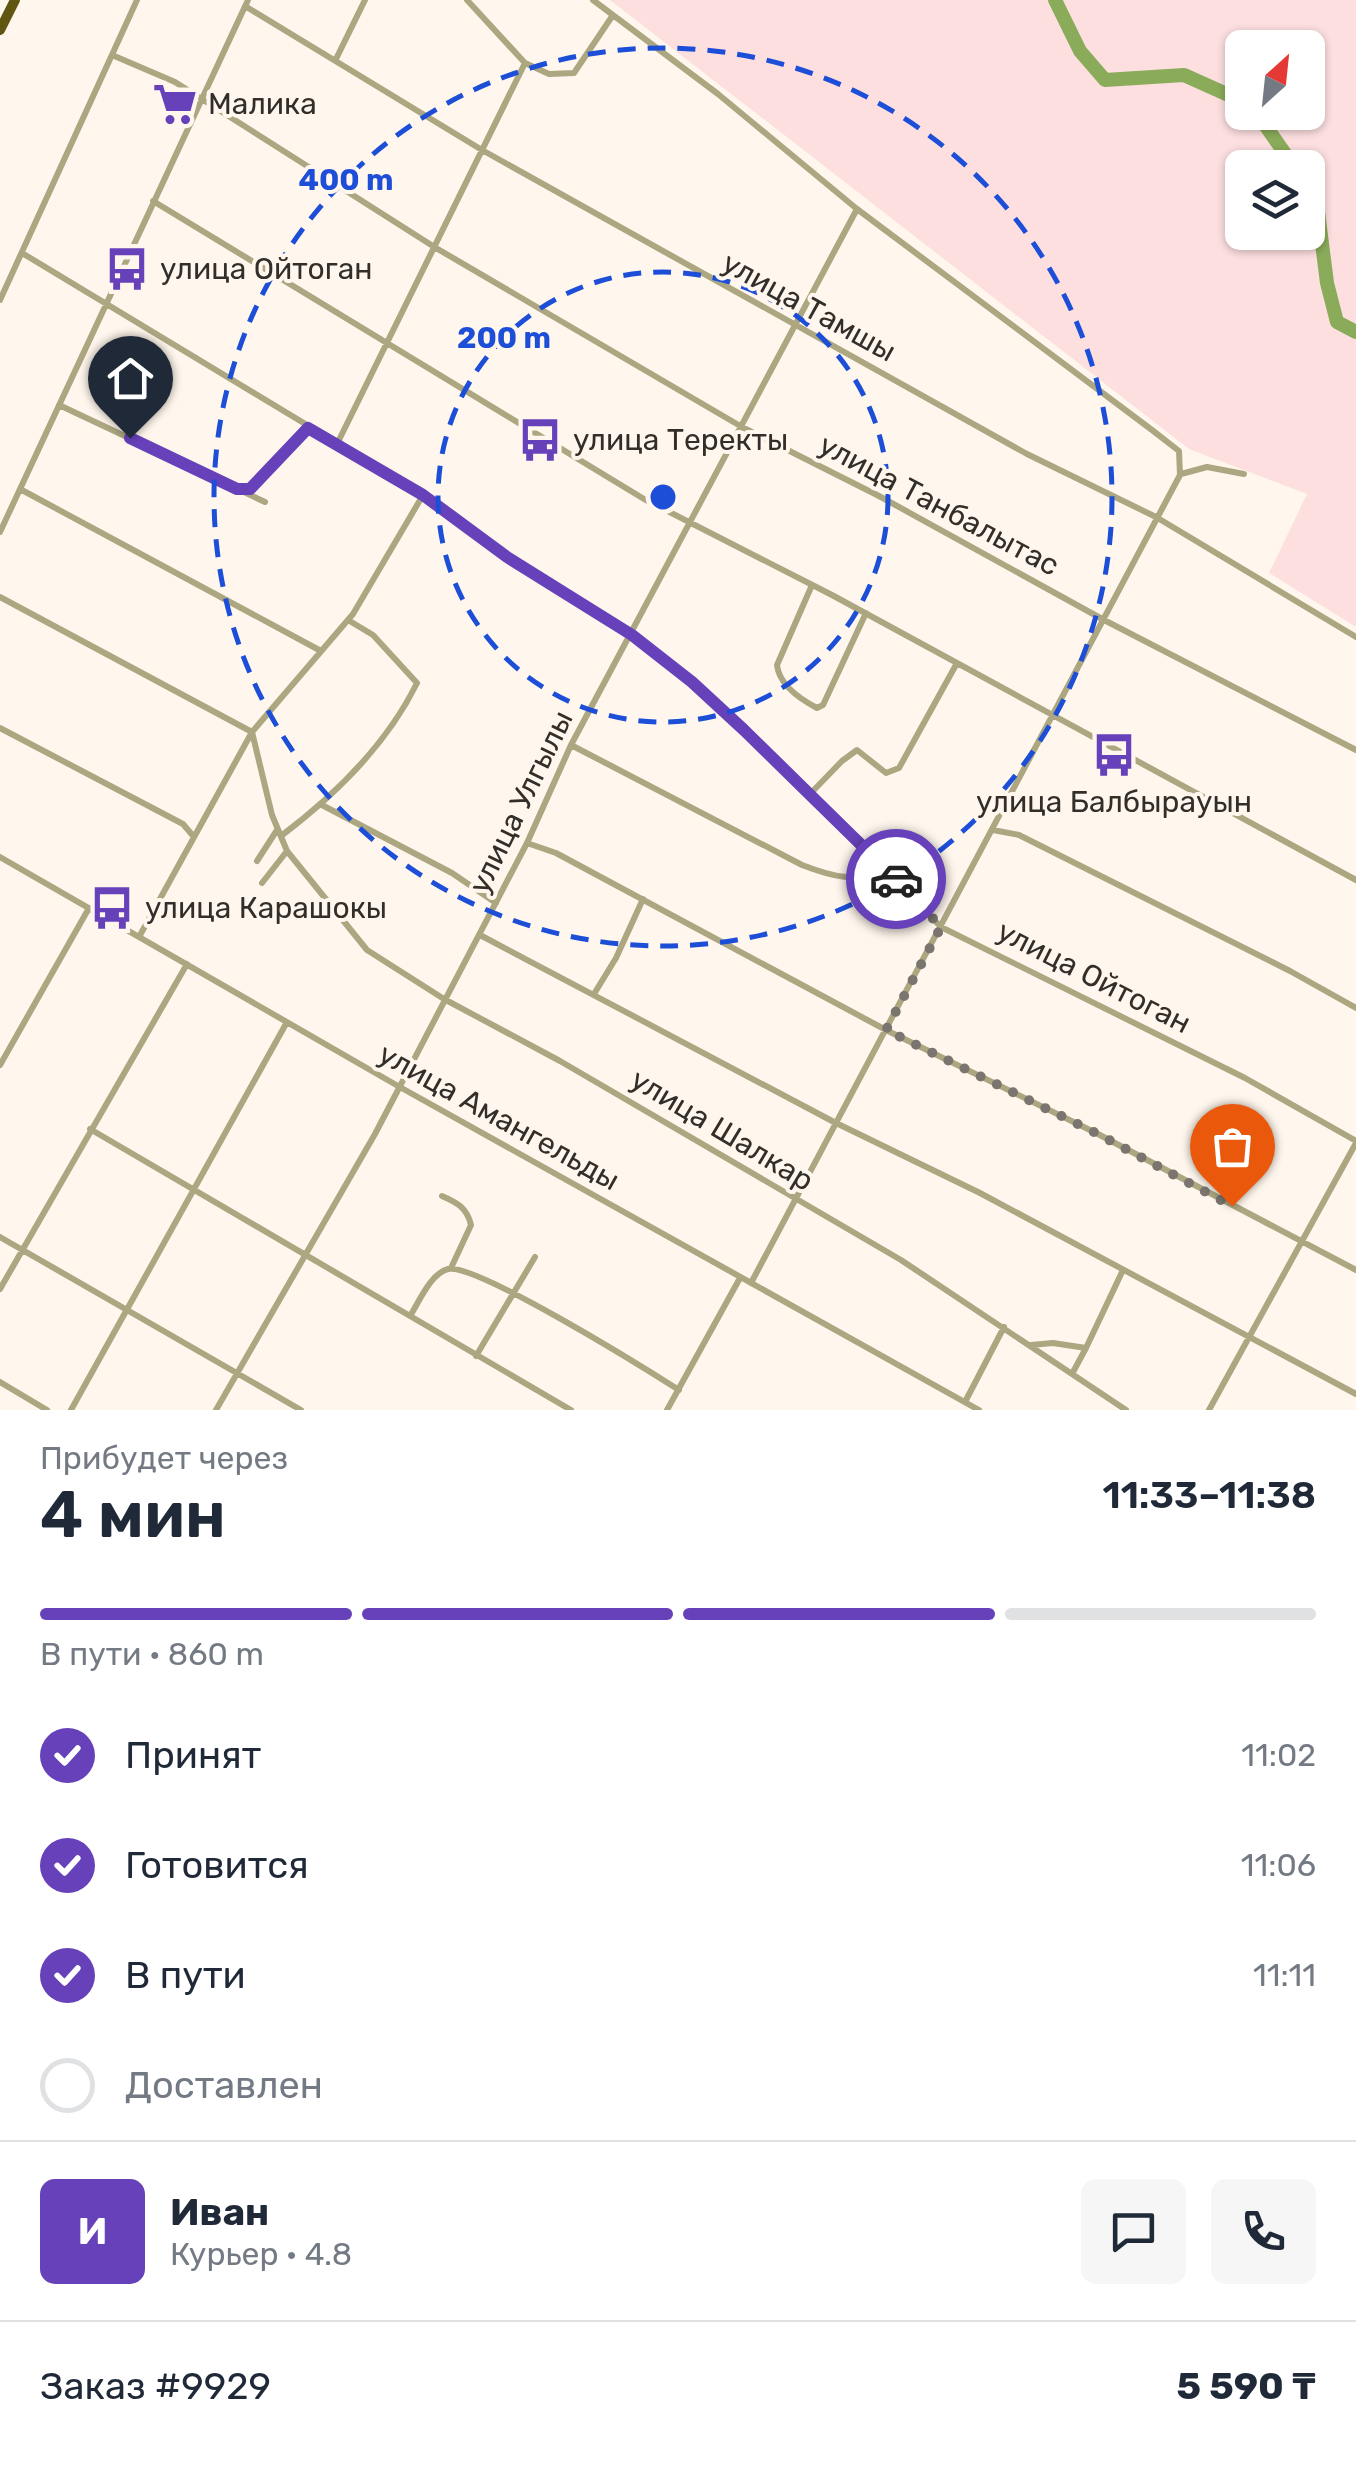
<!DOCTYPE html>
<html lang="ru">
<meta charset="utf-8">
<style>
body{margin:0;font-family:Rubik,sans-serif;background:#f6f6f7;color:#1f2937;height:100vh;display:flex;flex-direction:column;font-size:38px;white-space:nowrap}
*{box-sizing:border-box;margin:0}
p{font-size:32px;color:#747a83}
.icon{flex:none;width:55px;height:55px;fill:none;stroke:currentColor;stroke-width:2;stroke-linecap:round;stroke-linejoin:round}
.map{position:relative;height:1410px;overflow:hidden}
.sheet{display:flex;flex-direction:column;background:#fff;flex:1}
.sheet>*{flex:none}
.needle{width:65px;rotate:27deg}
.buttons{position:absolute;left:1225px;top:30px;display:grid;gap:20px}
.buttons a{display:grid;place-items:center;width:100px;height:100px;border-radius:15px;background:#fff;box-shadow:0 2px 8px #0004;font-size:50px}
.pin{position:absolute;display:grid;place-items:center;width:85px;height:85px;color:#fff;margin:-102px -42px;border-radius:50% 50% 50% 0;rotate:-45deg;box-shadow:0 0 10px #0007}
.pin .icon{rotate:45deg}
.courier{position:absolute;display:grid;place-items:center;width:100px;height:100px;margin:-50px;border:8px solid #6741ba;border-radius:50%;background:#fff;color:#222;box-shadow:0 2px 12px #0007}
.summary em{font-style:normal;font-weight:600}
.summary div{display:flex;flex-direction:column-reverse}
.summary{display:flex;align-items:center;justify-content:space-between;height:170px;padding:0 40px}
h1{font-size:65px;font-weight:600;line-height:75px}
.bar{display:grid;grid-template-columns:repeat(4,1fr);gap:15px 10px;align-content:center;height:120px;padding:0 40px}
.bar i{height:12px;border-radius:8px;background:#e0e1e3}
.bar .on{background:#6741ba}
.bar p{grid-column:span 4}
.line{display:flex;align-items:center;gap:25px;padding:0 40px;border-top:2px solid #e0e1e3}
.line div{flex:1}
.round{display:grid;place-items:center;flex:none;width:105px;height:105px;border-radius:15px;background:#f6f6f7}
ol{padding:0 40px;list-style:none}
li{display:flex;align-items:center;gap:30px;height:110px}
li p{margin-inline-start:auto}
li .icon{padding:10px;border-radius:50%;background:#6741ba;color:#fff;stroke-width:4}
li:last-child{color:#747a83}
li i{width:55px;height:55px;border:5px solid #e0e1e3;border-radius:50%}
.map>svg:first-child{display:block}
.green{fill:#fddfe0;fill-rule:evenodd}
.lines{fill:none;stroke-linecap:round;stroke-linejoin:round}
.river{stroke:#8aac5a;stroke-width:14}
.minor{stroke:#aca681;stroke-width:6}
.trunk{stroke:#615611;stroke-width:10}
.done{stroke:#7a756f;stroke-width:10;stroke-dasharray:0 18}
.route{stroke:#6741ba;stroke-width:12}
.ring{fill:none;stroke:#1d4ed8;stroke-width:5;stroke-dasharray:18 12}
.labels{text-anchor:middle;dominant-baseline:central;stroke-width:8;stroke-linejoin:round;paint-order:stroke}
.poi-label{font-size:30px;fill:#322f2b;stroke:#fff7ed;text-anchor:start}
.street-label{font-size:30px;fill:#322f2b;stroke:#fff7ed}
.centre{fill:#1d4ed8;stroke:#fff7ed;stroke-width:5}
.ring-label{font-size:30px;text-anchor:middle;font-weight:bold;fill:#1d4ed8;stroke:#fff7ed;stroke-width:8;stroke-linejoin:round;paint-order:stroke}
</style>
<div class="map">
<svg width="1356" height="1410" viewBox="0 0 1356 1410">
<rect width="100%" height="100%" fill="#fff7ed"/>
<!-- green -->
<path class="green" d="M 610,0 L 1356,0 L 1356,627 L 1269,573 L 1307,494 L 1189,449 ZM 1242,48 L 1308,48 L 1308,112 L 1242,112 ZM 1242,168 L 1308,168 L 1308,232 L 1242,232 Z"/>
<g class="lines">
<!-- river -->
<path class="river" d="M 1055,0 L 1080,51 L 1105,80 L 1184,75 L 1242,101
M 1256,112 L 1295,168
M 1308,184 L 1316,196 L 1327,283 L 1337,322 L 1356,332"/>
<!-- minor -->
<path class="minor" d="M 467,0 L 525,63
M 593,0 L 718,94 L 857,209 L 1152,430 L 1179,451 L 1180,475 L 751,1283
M 245,6 L 482,150 L 1027,454 L 1156,517 L 1356,637
M 112,55 L 175,82 L 436,248 L 742,427 L 879,496 L 1104,620 L 1356,750
M 336,59 L 365,0
M 153,201 L 644,499 L 832,595 L 1356,880
M 22,253 L 423,495 L 507,557 L 633,635 L 692,682 L 770,753 L 941,927 L 1245,1078 L 1356,1141
M 0,300 L 137,0
M 59,405 L 265,502
M 337,444 L 525,63 L 549,74 L 574,73 L 613,15
M 1181,474 L 1207,467 L 1244,474
M 20,489 L 321,651
M 238,489 L 250,489 L 259,481 L 308,428
M 0,532 L 248,0
M 812,585 L 777,665 C 779,685 800,699 817,708 L 823,705 L 866,613
M 0,597 L 252,732 L 272,815 L 287,851 L 367,950 L 444,999 L 560,1061 L 901,1260 L 1126,1410
M 0,728 L 183,824 L 194,837
M 571,745 L 802,865 C 833,877 855,883 886,869
M 811,793 L 842,761 L 857,750 L 886,773 L 899,768 L 957,663
M 320,804 L 452,873 L 496,903
M 993,830 L 1019,835 L 1290,971 L 1356,1008
M 281,836 C 334,796 387,744 417,683 L 373,635 L 348,620
M 527,843 L 556,853 L 886,1030 L 1096,1133 L 1356,1270
M 0,857 L 398,1086 L 979,1410
M 257,861 L 277,830
M 262,883 L 287,851
M 480,935 L 834,1122 L 980,1193 L 1356,1394
M 139,937 L 252,732 L 353,614 L 423,495
M 594,994 L 616,958 L 643,899
M 0,1065 L 89,908
M 90,1129 L 571,1410
M 442,1196 C 458,1203 467,1208 471,1225 L 451,1268
M 0,1237 L 301,1410
M 0,1289 L 187,964
M 410,1316 C 419,1302 431,1273 448,1269 C 476,1263 646,1369 679,1390
M 1031,1345 L 1053,1343 L 1086,1348 L 1123,1270
M 476,1356 L 535,1257
M 1072,1374 L 1086,1348
M 0,1382 L 47,1410
M 965,1402 L 1004,1327
M 71,1410 L 287,1022
M 216,1410 L 375,1134 L 527,843 L 571,745 L 857,209
M 667,1410 L 740,1278
M 1209,1410 L 1356,1143"/>
<!-- trunk -->
<path class="trunk" d="M 0,30 L 15,0"/>
</g>
<g class="lines">
<!-- done -->
<path class="done" d="M 896,879 L 941,927 L 886,1030 L 1096,1133 L 1232,1206"/>
<!-- route -->
<path class="route" d="M 130,438 L 237,489 L 250,489 L 308,428 L 423,495 L 507,557 L 632,635 L 692,682 L 744,730 L 896,879"/>
</g>
<!-- distance rings -->
<g class="ring">
<circle cx="663" cy="497" r="225"/>
<circle cx="663" cy="497" r="449"/>
</g>
<!-- icons -->
<defs>
<g id="supermarket-bare" transform="scale(3.45)"><path d="M-6-5.5h2.5l.6 2H6L4.5 2H-2.5L-4.4-4H-6ZM-1.5 3.2a1.3 1.3 0 1 0 .1 0ZM3 3.2a1.3 1.3 0 1 0 .1 0Z" fill="#6741ba" stroke="#fff7ed" stroke-width="2.5" paint-order="stroke"/></g>
<g id="bus-bare" transform="scale(3.45)"><path d="M-5-6H5V4H4V6H2V4H-2V6H-4V4H-5ZM-3.5-4V0h7V-4ZM-3.5 1.2v1.5H-2V1.2ZM2 1.2v1.5H3.5V1.2Z" fill="#6741ba" stroke="#fff7ed" stroke-width="2.5" paint-order="stroke"/></g>
</defs>
<g fill-rule="evenodd">
<use href="#supermarket-bare" x="175" y="104"/>
<use href="#bus-bare" x="127" y="269"/>
<use href="#bus-bare" x="540" y="440"/>
<use href="#bus-bare" x="1114" y="755"/>
<use href="#bus-bare" x="112" y="908"/>
</g>
<g class="labels">
<!-- poi labels -->
<g class="poi-label">
<text x="208" y="104">Малика</text>
<text x="160" y="269">улица Ойтоган</text>
<text x="573" y="440">улица Теректы</text>
<text x="1114" y="802" text-anchor="middle">улица Балбырауын</text>
<text x="145" y="908">улица Карашокы</text>
</g>
<!-- street labels -->
<g class="street-label">
<text transform="translate(809 307) rotate(29)">улица Тамшы</text>
<text transform="translate(939 505) rotate(28)">улица Танбалытас</text>
<text transform="translate(521 802) rotate(-64)">улица Улгылы</text>
<text transform="translate(1094 977) rotate(27)">улица Ойтоган</text>
<text transform="translate(499 1117) rotate(29)">улица Амангельды</text>
<text transform="translate(722 1130) rotate(31)">улица Шалкар</text>
</g>
</g>
<circle cx="663" cy="497" r="15" class="centre"/>
<g class="ring-label">
<text x="346" y="190">400 m</text>
<text x="504" y="348">200 m</text>
</g>
</svg>
<div class="buttons">
<a><svg class="needle" viewBox="-14 -14 28 28"><path d="M0-13l5 13h-10z" fill="#e53935"/><path d="M0 13l5-13h-10z" fill="#747a83"/></svg></a>
<a><svg class="icon" aria-label="layers" viewBox="0 0 24 24"><path d="M12 4l9 5-9 5-9-5zM3 14l9 5 9-5"/></svg></a>
</div>
<div class="pin" style="left:1232px;top:1206px;background:#ea580c"><svg class="icon" aria-label="bag" viewBox="0 0 24 24"><path d="M5 8h14l-1 12H6zM9 8a3 3 0 0 1 6 0"/></svg></div>
<div class="pin" style="left:130px;top:438px;background:#1f2937"><svg class="icon" aria-label="home" viewBox="0 0 24 24"><path d="M3 11l9-7 9 7M6 9v11h12V9"/></svg></div>
<div class="courier" style="left:896px;top:879px"><svg class="icon" aria-label="car" viewBox="0 0 24 24"><path d="M5 17H2v-5l4-1 3-4h7l3 4 3 1v5h-3M9 17h6M6 11h13"/><circle cx="7" cy="17" r="2"/><circle cx="17" cy="17" r="2"/></svg></div>
</div>
<section class="sheet">
<div class="summary"><div><h1>4 мин</h1><p>Прибудет через</p></div><em>11:33–11:38</em></div>
<div class="bar"><i class="on"></i><i class="on"></i><i class="on"></i><i></i><p>В пути · 860 m</p></div>
<ol>
<li><svg class="icon" aria-label="check" viewBox="0 0 24 24"><path d="M5 12l5 5 9-10"/></svg>Принят<p>11:02</p></li>
<li><svg class="icon" aria-label="check" viewBox="0 0 24 24"><path d="M5 12l5 5 9-10"/></svg>Готовится<p>11:06</p></li>
<li><svg class="icon" aria-label="check" viewBox="0 0 24 24"><path d="M5 12l5 5 9-10"/></svg>В пути<p>11:11</p></li>
<li><i></i>Доставлен</li>
</ol>
<div class="line" style="height:180px"><b class="round" style="background:#6741ba;color:#fff">И</b><div><b>Иван</b><p>Курьер · 4.8</p></div><a class="round"><svg class="icon" aria-label="chat" viewBox="0 0 24 24"><path d="M4 5h16v11H9l-5 4z"/></svg></a><a class="round"><svg class="icon" aria-label="phone" viewBox="0 0 24 24"><path d="M5 4h4l2 5-3 2q2 4 5 5l2-3 5 2v4C11 20 4 13 5 4z"/></svg></a></div>
<div class="line" style="height:130px"><div>Заказ #9929</div><b>5 590 ₸</b></div>
</section>
